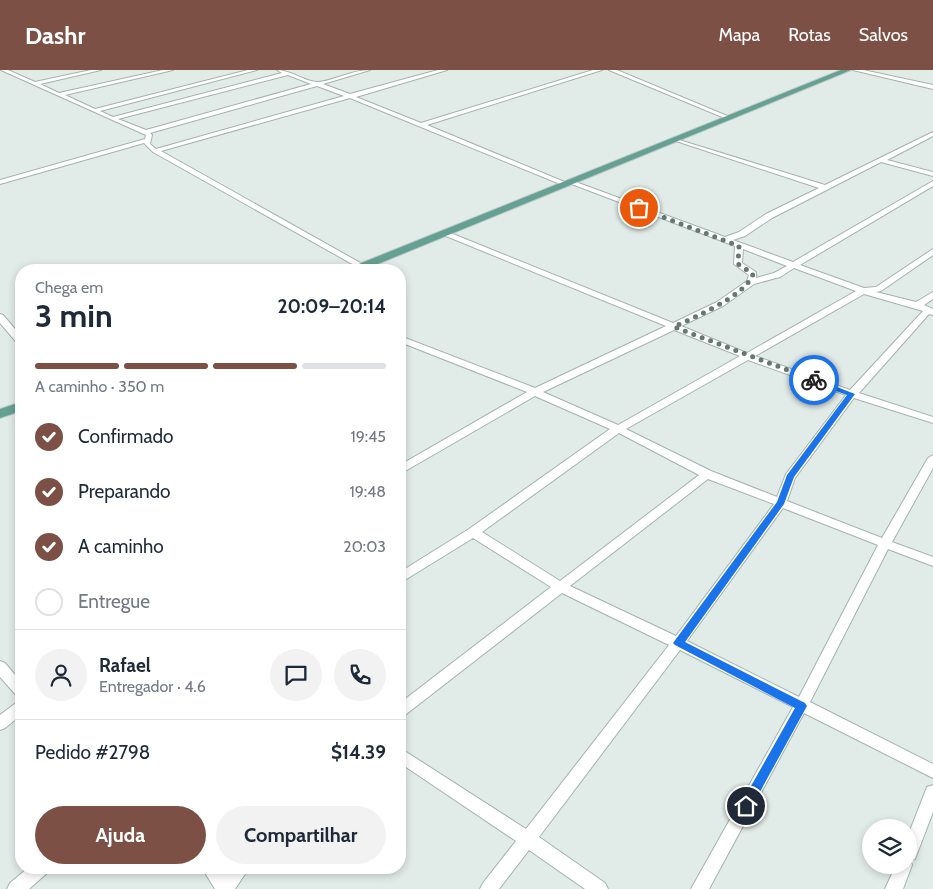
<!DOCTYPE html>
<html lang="pt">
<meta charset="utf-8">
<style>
body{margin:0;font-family:Cabin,sans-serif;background:#f2f2f3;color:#1f2937;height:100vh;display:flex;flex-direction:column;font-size:19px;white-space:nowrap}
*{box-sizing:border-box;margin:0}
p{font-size:16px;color:#747a83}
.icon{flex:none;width:28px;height:28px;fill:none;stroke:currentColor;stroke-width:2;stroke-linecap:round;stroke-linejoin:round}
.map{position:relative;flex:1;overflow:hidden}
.sheet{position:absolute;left:15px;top:194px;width:391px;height:610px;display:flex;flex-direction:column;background:#fff;border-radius:20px;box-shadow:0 2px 8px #0003}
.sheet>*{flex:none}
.tools{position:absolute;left:862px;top:749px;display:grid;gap:10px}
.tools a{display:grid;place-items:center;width:55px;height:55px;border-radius:50%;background:#fff;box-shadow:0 2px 8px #0003;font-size:25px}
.pin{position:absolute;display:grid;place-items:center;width:42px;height:42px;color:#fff;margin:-21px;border:2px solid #fff;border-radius:50%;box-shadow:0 1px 5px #0007}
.courier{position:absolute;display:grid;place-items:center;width:50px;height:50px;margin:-25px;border:4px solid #1a73e8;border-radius:50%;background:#fff;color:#222;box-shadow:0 1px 6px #0007}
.head em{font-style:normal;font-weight:800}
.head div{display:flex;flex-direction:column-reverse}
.head{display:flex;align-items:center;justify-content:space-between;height:85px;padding:0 20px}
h1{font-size:32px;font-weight:800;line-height:38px}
.bar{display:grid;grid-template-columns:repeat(4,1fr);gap:8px 5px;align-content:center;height:60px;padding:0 20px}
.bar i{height:6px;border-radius:4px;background:#e0e1e3}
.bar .active{background:#7d5046}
.bar p{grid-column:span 4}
.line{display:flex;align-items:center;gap:12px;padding:0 20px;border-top:1px solid #e0e1e3}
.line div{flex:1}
.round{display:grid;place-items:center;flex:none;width:52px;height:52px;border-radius:26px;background:#f2f2f3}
ol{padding:0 20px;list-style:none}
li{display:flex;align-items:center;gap:15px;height:55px}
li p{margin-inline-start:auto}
li .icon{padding:5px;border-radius:50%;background:#7d5046;color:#fff;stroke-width:4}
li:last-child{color:#747a83}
li i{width:28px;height:28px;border:2px solid #e0e1e3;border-radius:50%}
.button{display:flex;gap:10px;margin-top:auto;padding:10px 20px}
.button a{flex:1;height:58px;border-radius:30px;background:#7d5046;color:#fff;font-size:20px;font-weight:800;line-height:58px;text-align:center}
.button a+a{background:#f2f2f3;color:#1f2937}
header{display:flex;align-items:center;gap:30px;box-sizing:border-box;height:70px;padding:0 25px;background:#7d5046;color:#fff}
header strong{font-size:24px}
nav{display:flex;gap:28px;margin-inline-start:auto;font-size:18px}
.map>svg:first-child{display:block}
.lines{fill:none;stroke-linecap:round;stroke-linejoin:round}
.minor-casing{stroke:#a4b3ae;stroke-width:2}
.primary-casing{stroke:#c1c8c6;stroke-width:2}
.minor{fill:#fff;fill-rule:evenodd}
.primary{fill:#65a192;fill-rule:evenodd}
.route{fill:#1a73e8}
.done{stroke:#647973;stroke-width:5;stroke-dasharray:0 9}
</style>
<header>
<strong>Dashr</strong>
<nav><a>Mapa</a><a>Rotas</a><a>Salvos</a></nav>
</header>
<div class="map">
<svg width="933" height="819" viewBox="0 0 933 819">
<rect width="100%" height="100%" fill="#e1ebe7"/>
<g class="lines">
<!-- minor casing -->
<g class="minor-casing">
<path id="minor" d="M 1,0 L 8,0 L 35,12 L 91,0 L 101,0 L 40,14 L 59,23 L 163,0 L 173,0 L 65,25 L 95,39 L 248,0 L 257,0 L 100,41 L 113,47 L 282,3 L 277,0 C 291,0 307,13 319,12 C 336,10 352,0 370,0 L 323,14 L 350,24 L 438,0 L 447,0 L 356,27 L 421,53 L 593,0 L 602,0 L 427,55 L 567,113 L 569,114 L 565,116 L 350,28 L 161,81 L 364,195 L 365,197 L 361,199 L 153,82 L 144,73 L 0,114 L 0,110 L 145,69 L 146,65 ZM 288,5 L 311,14 L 146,60 L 118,49 ZM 317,16 L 344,26 L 156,79 L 150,74 L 152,65 L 150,63 Z
M 609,0 L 617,0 L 732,48 L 727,49 Z
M 853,0 L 863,0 L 933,15 L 933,19 Z
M 933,62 L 933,66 L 887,90 L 933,102 L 933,106 L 881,92 L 772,148 L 745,166 L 733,170 L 793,192 L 933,111 L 933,116 L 800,195 L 864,218 L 876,217 L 933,179 L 933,185 L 881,221 L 876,222 L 916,232 L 933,222 L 933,229 L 924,235 L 933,239 L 933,245 L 929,244 L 859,323 L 933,347 L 933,353 L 854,328 L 795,408 L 787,431 L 882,468 L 928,388 L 933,385 L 933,398 L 892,472 L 933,487 L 933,496 L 888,479 L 810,632 L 933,694 L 933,708 L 804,643 L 709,819 L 691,819 L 793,637 L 680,580 L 539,767 L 605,813 L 608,819 L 585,819 L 529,780 L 499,819 L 480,819 L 483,813 L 516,771 L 400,693 L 400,678 L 526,759 L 669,575 L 562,523 L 405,645 L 400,647 L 400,633 L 551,517 L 473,468 L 400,513 L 400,502 L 469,459 L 610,359 L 535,326 L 400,404 L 400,395 L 527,322 L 400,272 L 400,266 L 535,318 L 666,256 L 441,164 L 448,162 L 673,253 L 717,232 L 747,211 L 749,205 L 734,194 L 735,176 L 569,113 L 569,111 L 573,111 L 725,167 L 739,162 L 766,144 L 819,118 L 676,71 L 676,69 L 825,115 ZM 743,179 L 787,196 L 774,203 L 756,208 L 756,202 L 742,193 ZM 794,198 L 856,221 L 747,283 L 681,256 L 723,236 L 754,214 L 780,207 ZM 864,224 L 923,241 L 850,320 L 755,286 ZM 674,260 L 740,286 L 618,355 L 543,322 ZM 748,290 L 846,325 L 786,404 L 777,427 L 711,401 L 626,359 ZM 619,363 L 699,405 L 560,511 L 482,462 ZM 708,409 L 774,434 L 676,566 L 570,516 ZM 783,438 L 878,475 L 799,627 L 687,571 Z
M 0,244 L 3,245 L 21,266 L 21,275 L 18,274 L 0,253 Z
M 0,591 L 5,593 L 21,612 L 21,627 L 16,625 L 0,607 Z
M 21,631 L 21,645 L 5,658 L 0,660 L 0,645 L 16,633 Z
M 933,715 L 933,742 L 915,789 L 910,790 L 912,795 L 903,819 L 885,819 L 896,795 L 909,795 L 909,763 L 927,717 Z
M 28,798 L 48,798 L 46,804 L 29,819 L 7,819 L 10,813 Z
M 202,798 L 220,798 L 226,804 L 231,798 L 249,798 L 235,819 L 215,819 Z"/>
</g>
<!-- primary casing -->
<g class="primary-casing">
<path id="primary" d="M 841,0 L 851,0 L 363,200 L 347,200 L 349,198 Z
M 21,332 L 21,341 L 0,348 L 0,339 Z"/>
</g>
<!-- minor -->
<use href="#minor" class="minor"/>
<!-- primary -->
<use href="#primary" class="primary"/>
</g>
<!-- route -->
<path class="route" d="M 811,309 L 816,309 L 855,324 L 794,407 L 784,434 L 685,572 L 805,633 L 807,636 L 750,740 L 746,741 L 742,740 L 740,736 L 742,732 L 795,638 L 675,575 L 673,573 L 777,432 L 787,405 L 847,325 L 811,312 Z"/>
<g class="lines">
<!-- done -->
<path class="done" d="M 639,138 L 739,176 L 738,194 L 753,204 C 746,226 694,247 674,257 L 814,310"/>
</g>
</svg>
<div class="tools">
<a><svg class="icon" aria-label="layers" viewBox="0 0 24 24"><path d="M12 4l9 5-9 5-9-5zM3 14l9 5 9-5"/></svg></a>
</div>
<div class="pin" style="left:639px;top:138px;background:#ea580c"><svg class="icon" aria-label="bag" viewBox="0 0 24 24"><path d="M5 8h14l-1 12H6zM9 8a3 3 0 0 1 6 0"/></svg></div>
<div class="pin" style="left:746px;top:736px;background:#1f2937"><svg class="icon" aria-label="home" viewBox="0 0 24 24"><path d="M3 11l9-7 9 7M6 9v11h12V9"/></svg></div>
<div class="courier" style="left:814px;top:310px"><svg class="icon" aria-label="bike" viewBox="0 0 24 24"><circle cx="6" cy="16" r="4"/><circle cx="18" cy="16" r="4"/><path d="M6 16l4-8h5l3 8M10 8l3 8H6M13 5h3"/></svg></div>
<section class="sheet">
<div class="head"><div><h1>3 min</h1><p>Chega em</p></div><em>20:09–20:14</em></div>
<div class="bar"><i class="active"></i><i class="active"></i><i class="active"></i><i></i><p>A caminho · 350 m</p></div>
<ol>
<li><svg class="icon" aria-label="check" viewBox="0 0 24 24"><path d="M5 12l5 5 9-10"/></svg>Confirmado<p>19:45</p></li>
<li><svg class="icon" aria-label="check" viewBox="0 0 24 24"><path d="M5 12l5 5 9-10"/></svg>Preparando<p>19:48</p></li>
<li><svg class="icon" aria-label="check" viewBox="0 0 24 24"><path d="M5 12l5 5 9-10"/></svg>A caminho<p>20:03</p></li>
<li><i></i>Entregue</li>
</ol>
<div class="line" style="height:90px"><a class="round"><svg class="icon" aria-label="person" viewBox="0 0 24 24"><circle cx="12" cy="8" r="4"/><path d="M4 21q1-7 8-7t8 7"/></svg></a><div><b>Rafael</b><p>Entregador · 4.6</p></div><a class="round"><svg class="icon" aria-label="chat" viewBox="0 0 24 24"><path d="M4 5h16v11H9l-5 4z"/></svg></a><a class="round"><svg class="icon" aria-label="phone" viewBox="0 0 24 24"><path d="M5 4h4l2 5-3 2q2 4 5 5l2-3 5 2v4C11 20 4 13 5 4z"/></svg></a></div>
<div class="line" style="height:65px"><div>Pedido #2798</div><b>$14.39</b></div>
<div class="button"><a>Ajuda</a><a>Compartilhar</a></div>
</section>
</div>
